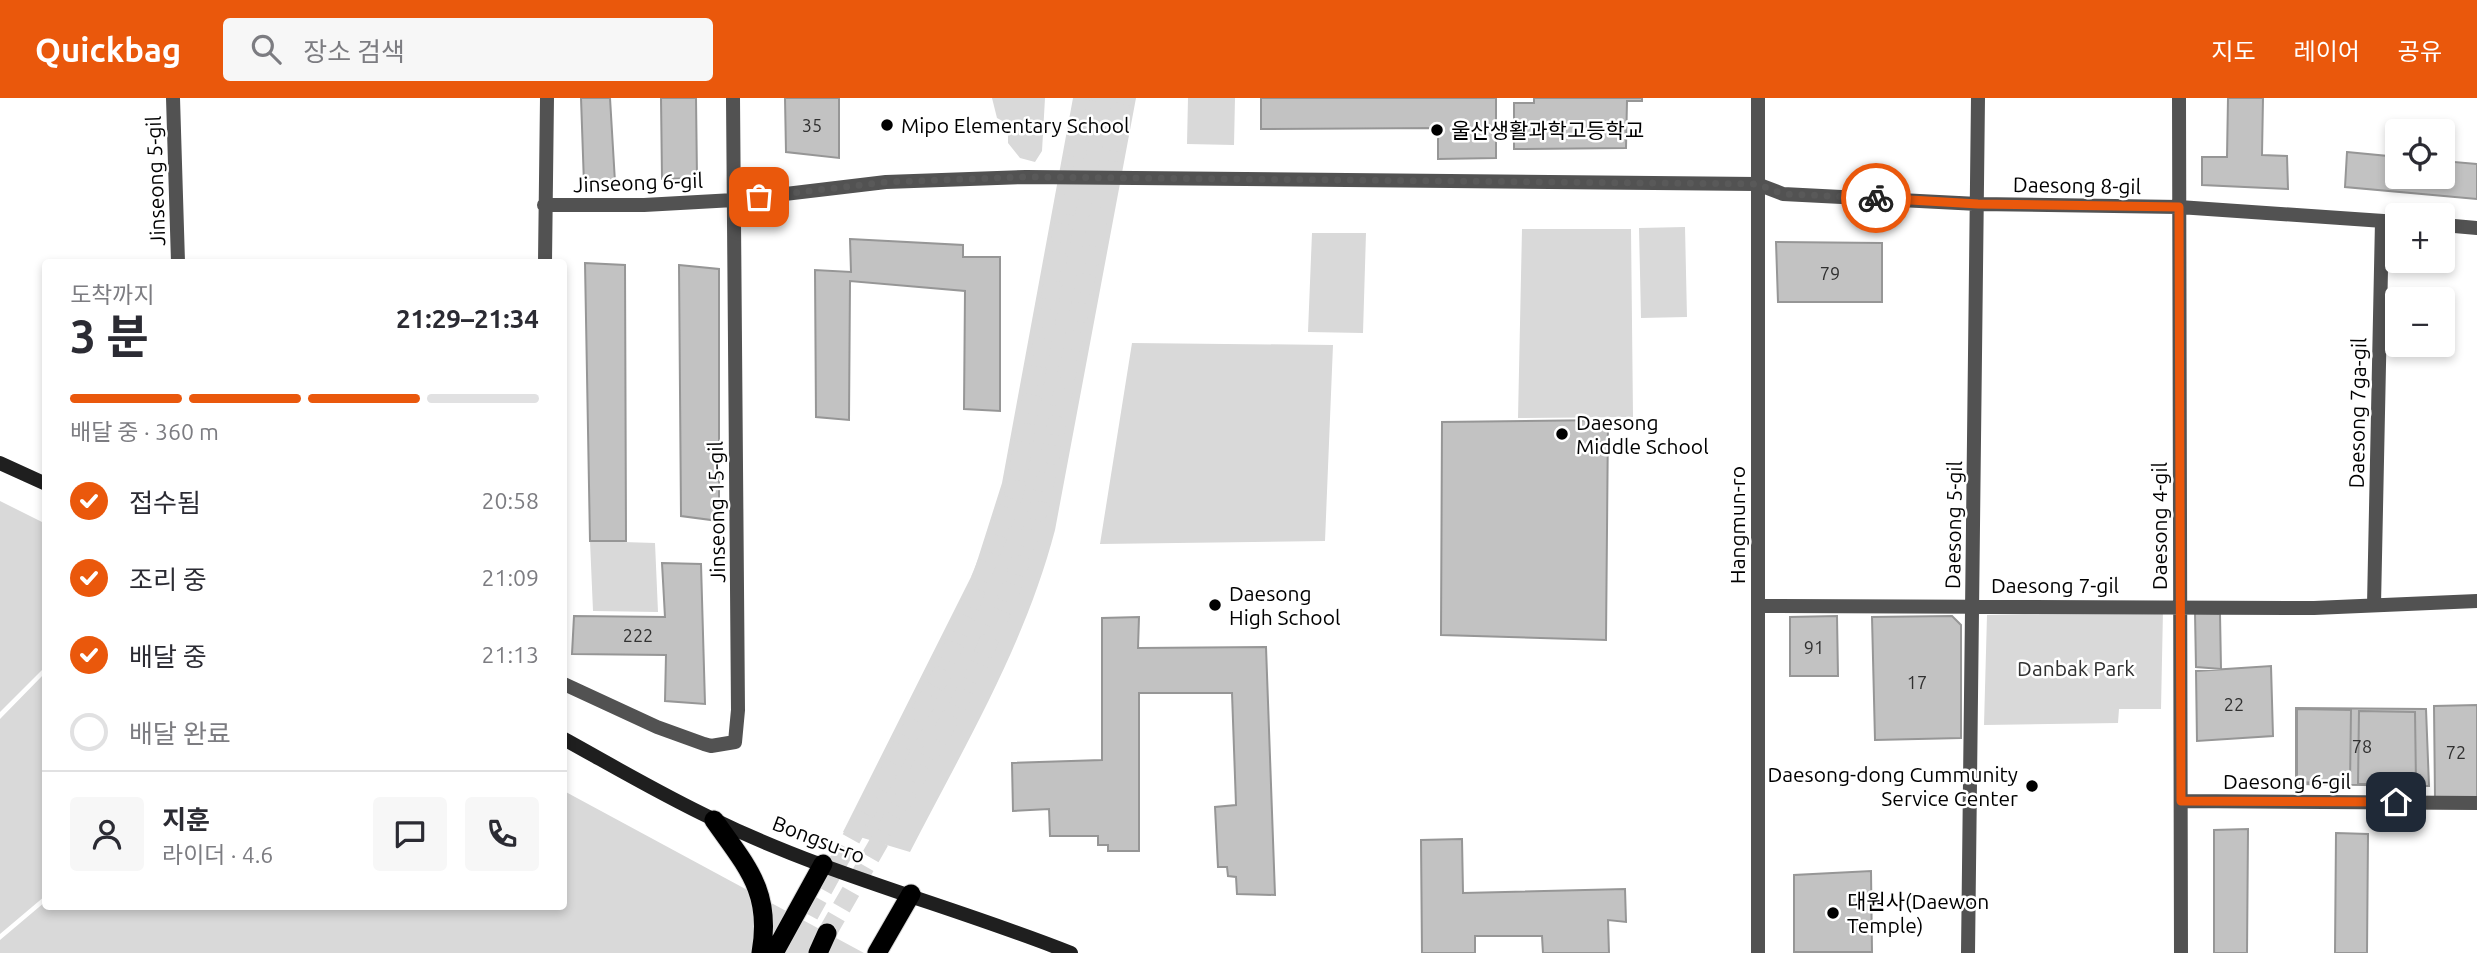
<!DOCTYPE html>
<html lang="ko">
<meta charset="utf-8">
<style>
body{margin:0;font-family:Ubuntu,"Noto Sans KR",sans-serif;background:#f7f7f7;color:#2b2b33;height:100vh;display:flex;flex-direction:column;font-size:26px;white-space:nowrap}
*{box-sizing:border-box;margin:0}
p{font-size:23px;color:#7c7c81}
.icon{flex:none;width:38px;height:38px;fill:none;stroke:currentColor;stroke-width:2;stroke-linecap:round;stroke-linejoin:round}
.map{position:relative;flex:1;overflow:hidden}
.details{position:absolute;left:42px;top:161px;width:525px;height:651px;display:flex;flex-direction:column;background:#fff;border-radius:7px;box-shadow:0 4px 10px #0003}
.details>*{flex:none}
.buttons{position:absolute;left:2385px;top:21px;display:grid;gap:14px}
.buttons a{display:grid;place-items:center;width:70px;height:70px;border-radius:7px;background:#fff;box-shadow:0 4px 10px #0003;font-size:35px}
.pin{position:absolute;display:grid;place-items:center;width:60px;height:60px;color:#fff;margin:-30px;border-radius:14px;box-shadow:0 4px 10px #0006}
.courier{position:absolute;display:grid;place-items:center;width:70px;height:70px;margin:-35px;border:5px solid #ea580c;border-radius:50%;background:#fff;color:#222;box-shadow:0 2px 9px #0007}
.head em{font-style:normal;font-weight:700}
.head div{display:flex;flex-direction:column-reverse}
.head{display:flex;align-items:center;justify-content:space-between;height:119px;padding:0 28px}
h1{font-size:46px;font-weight:700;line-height:52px}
.bar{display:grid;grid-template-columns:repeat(4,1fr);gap:10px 7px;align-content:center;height:84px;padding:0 28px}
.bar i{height:9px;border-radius:5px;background:#e1e1e2}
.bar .current{background:#ea580c}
.bar p{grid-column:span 4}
.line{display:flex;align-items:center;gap:18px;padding:0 28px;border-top:2px solid #e1e1e2}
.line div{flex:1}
.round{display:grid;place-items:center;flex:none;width:74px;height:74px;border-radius:7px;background:#f7f7f7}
ol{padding:0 28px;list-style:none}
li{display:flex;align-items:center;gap:21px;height:77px}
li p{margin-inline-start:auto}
li .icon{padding:7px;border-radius:50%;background:#ea580c;color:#fff;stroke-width:4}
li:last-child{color:#7c7c81}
li i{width:38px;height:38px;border:4px solid #e1e1e2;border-radius:50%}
header{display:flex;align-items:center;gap:42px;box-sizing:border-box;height:98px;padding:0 35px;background:#ea580c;color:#fff}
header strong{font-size:33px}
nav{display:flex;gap:38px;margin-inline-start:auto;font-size:24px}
.search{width:490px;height:63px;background:#f7f7f7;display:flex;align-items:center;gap:18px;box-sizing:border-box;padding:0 24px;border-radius:7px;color:#7c7c81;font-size:26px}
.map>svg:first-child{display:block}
.green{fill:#d9d9d9}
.building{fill:#c2c2c2;stroke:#969696;stroke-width:2}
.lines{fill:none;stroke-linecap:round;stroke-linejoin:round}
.trunk-tunnel{stroke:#d9d9d9;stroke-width:19;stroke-dasharray:19 10;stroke-linecap:butt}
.trunk-casing{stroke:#dbdbdb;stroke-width:21}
.minor{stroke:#525252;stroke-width:14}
.tertiary{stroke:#525252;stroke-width:14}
.secondary{stroke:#1f1f1f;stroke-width:14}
.trunk{stroke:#000;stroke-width:19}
.done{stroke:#595959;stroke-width:7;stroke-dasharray:0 12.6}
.route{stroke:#ea580c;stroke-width:9}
.poi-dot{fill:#000;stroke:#fff;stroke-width:2.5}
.labels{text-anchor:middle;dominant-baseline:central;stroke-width:5;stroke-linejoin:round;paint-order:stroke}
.number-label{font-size:18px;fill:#303030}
.poi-label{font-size:21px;fill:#000;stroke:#fff;text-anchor:start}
.street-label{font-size:21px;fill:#000;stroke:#fff}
.park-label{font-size:21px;fill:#303030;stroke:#fff}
</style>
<header>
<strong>Quickbag</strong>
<div class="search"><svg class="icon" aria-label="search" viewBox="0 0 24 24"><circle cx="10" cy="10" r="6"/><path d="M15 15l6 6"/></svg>장소 검색</div>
<nav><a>지도</a><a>레이어</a><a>공유</a></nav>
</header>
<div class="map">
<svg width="2477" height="855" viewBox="0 0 2477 855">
<rect width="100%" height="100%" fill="#fff"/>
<!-- green -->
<path class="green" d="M 992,0 L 1045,0 L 1042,53 L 1035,64 L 1020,60 L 1008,45 L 1008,26 L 997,20 Z
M 1073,0 L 1136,0 L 1055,432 C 1025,547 964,649 910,754 L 843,734 L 974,473 L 1002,385 Z
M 1188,0 L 1235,0 L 1234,47 L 1187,46 Z
M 1685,129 L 1687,219 L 1641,220 L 1639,130 Z
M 1522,131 L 1631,131 L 1633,319 L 1518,320 Z
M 1312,135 L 1366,135 L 1363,235 L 1308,234 Z
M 1132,245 L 1333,247 L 1325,443 L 1100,446 Z
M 0,403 L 46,426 L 45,569 L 0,614 Z
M 590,443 L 655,445 L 658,514 L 593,513 Z
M 2163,512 L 2161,611 L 2119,611 L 2118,625 L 1984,627 L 1987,517 Z
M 45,575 L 45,798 L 0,836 L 0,621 Z
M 564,693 L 864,855 L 0,855 L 0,842 L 45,804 L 46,808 L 564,808 Z"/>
<!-- building -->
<path class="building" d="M 581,0 L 610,0 L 615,84 L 584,86 Z
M 661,0 L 696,0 L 697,80 L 662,81 Z
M 785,0 L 839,0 L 839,60 L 786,54 Z
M 1261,0 L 1496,0 L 1496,60 L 1438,61 L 1438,30 L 1261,31 Z
M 1534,0 L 1642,0 L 1642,3 L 1627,3 L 1626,50 L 1514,51 L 1514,5 L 1534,5 Z
M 2228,0 L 2263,0 L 2262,57 L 2287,58 L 2288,91 L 2202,87 L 2202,59 L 2227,59 Z
M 2347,54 L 2398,59 L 2398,79 L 2443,79 L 2443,63 L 2477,66 L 2477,101 L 2345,89 Z
M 850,141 L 963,147 L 963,159 L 1000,159 L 1000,313 L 964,311 L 965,193 L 850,183 L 849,322 L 816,319 L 815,172 L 851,174 Z
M 1776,144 L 1882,145 L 1882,204 L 1778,204 Z
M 585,165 L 625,167 L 626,443 L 590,443 Z
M 679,167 L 719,171 L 719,423 L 681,418 Z
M 1608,322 L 1606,542 L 1441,537 L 1442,324 Z
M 662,465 L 701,466 L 705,606 L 665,603 L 666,557 L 572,556 L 574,518 L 665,519 Z
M 2195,515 L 2220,516 L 2221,571 L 2196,569 Z
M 1837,518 L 1838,578 L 1790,578 L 1790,519 Z
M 1952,518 L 1961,527 L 1961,640 L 1875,642 L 1872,519 Z
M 1139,519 L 1138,550 L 1266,549 L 1275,797 L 1237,796 L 1236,779 L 1228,778 L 1227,769 L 1218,769 L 1215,709 L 1236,707 L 1232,595 L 1139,595 L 1139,753 L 1108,753 L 1108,747 L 1098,747 L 1098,738 L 1050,738 L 1049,711 L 1013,713 L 1012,665 L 1102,662 L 1102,520 Z
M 2271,568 L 2273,638 L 2197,643 L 2196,573 Z
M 2477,607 L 2477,701 L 2435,700 L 2434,608 Z
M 2296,610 L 2426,611 L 2429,688 L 2296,686 Z
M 2297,611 L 2351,612 L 2350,686 L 2297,684 Z
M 2359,613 L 2415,614 L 2416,686 L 2358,686 Z
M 2248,731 L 2247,855 L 2214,855 L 2214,732 Z
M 2336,735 L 2368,736 L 2367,855 L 2335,855 Z
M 1462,741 L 1463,795 L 1625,791 L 1626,824 L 1608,822 L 1609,855 L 1543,855 L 1542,838 L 1475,838 L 1475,855 L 1422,855 L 1421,742 Z
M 1871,773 L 1872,854 L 1794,854 L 1794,777 Z"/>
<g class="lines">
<!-- trunk-tunnel -->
<path class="trunk-tunnel" d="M 809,817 L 944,572 L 1014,397 L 1087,0
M 827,835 L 972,582 L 1009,496 L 1041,404 L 1122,0"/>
<!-- trunk casing -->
<g class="trunk-casing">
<path id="trunk" d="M 714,722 C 747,769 772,794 761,855
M 774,855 L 823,766
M 818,855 L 827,835
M 877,855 L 911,796"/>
</g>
<!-- minor -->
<path class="minor" d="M 173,0 L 178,164
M 2179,0 L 2181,855
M 544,107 L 644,107 L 734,102 L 886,84 L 1026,79 L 1757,86 L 1783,96 L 1978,106 L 2179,109 L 2398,124
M 2443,127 L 2477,130
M 545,164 L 547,0
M 2374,507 L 2382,123
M 1758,508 L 2314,510 L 2477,503
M 564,586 L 657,629 L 704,646 L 711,648 L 735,644 L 738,612 L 733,0
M 2181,703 L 2477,705
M 1968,855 L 1978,0"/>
<!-- tertiary -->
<path class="tertiary" d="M 1758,0 L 1758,855"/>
<!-- secondary -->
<path class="secondary" d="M 0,365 L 46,386
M 564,641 C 613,668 662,697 713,721 C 827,777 953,808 1071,855"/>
<!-- trunk -->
<use href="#trunk" class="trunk"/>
</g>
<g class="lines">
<!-- done -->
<path class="done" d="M 759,99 L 886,84 L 1026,79 L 1757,86 L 1783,96 L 1876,100"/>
<!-- route -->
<path class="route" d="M 1876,100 L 1978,106 L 2179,109 L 2181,703 L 2396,704"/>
</g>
<!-- markers -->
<g class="poi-dot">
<circle cx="887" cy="27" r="7"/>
<circle cx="1437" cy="32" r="7"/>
<circle cx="1562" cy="336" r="7"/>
<circle cx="1215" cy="507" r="7"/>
<circle cx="2032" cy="688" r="7"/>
<circle cx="1833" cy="815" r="7"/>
</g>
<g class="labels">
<!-- number labels -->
<g class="number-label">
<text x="812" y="27">35</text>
<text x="1830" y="175">79</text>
<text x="638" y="537">222</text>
<text x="1814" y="549">91</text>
<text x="1917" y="584">17</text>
<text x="2234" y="606">22</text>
<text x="2362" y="648">78</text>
<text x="2456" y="654">72</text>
</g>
<!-- poi labels -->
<g class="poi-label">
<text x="901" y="27">Mipo Elementary School</text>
<text x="1451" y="32">울산생활과학고등학교</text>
<text x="1576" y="324">Daesong<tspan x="1576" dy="24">Middle School</tspan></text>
<text x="1229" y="495">Daesong<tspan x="1229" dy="24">High School</tspan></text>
<text x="2018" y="676" text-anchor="end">Daesong-dong Cummunity<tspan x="2018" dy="24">Service Center</tspan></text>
<text x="1847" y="803">대원사(Daewon<tspan x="1847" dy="24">Temple)</tspan></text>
</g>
<!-- street labels -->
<g class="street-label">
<text transform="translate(155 83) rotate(-92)">Jinseong 5-gil</text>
<text transform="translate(638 84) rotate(-2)">Jinseong 6-gil</text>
<text transform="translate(2077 87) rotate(1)">Daesong 8-gil</text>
<text transform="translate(2357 315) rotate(-89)">Daesong 7ga-gil</text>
<text transform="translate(716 414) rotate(-91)">Jinseong 15-gil</text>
<text transform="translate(1737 427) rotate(-90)">Hangmun-ro</text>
<text transform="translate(1953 427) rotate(-89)">Daesong 5-gil</text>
<text transform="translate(2159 428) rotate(-90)">Daesong 4-gil</text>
<text x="2055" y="487">Daesong 7-gil</text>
<text x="2287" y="683">Daesong 6-gil</text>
<text transform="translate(819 741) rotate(21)">Bongsu-ro</text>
</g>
<!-- park labels -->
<g class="park-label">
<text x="2076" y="570">Danbak Park</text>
</g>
</g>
</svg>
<div class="buttons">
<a><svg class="icon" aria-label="locate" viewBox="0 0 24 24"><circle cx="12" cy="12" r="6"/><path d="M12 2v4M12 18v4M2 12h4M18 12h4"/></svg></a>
<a>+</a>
<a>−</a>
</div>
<div class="pin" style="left:759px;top:99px;background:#ea580c"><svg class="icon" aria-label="bag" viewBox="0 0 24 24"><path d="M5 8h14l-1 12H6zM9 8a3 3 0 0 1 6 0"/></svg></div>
<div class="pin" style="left:2396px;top:704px;background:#1f2937"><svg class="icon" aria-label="home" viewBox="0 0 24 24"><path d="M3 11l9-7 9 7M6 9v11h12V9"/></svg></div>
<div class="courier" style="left:1876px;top:100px"><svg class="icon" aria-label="bike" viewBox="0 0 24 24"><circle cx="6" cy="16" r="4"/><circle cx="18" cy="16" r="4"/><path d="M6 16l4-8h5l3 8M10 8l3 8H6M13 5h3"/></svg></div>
<section class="details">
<div class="head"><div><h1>3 분</h1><p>도착까지</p></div><em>21:29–21:34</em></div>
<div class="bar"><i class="current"></i><i class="current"></i><i class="current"></i><i></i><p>배달 중 · 360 m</p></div>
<ol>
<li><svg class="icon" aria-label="check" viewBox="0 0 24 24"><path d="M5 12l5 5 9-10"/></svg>접수됨<p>20:58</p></li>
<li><svg class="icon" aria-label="check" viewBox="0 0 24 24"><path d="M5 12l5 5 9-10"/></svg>조리 중<p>21:09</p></li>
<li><svg class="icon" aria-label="check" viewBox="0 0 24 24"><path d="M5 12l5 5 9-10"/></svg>배달 중<p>21:13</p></li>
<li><i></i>배달 완료</li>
</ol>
<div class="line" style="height:126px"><a class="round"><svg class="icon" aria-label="person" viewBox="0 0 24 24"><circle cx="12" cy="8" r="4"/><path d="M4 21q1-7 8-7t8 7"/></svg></a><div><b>지훈</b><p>라이더 · 4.6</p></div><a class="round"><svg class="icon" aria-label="chat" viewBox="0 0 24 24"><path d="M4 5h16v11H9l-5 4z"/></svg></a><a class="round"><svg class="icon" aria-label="phone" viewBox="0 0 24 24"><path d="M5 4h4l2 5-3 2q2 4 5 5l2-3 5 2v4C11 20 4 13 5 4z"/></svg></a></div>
</section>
</div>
